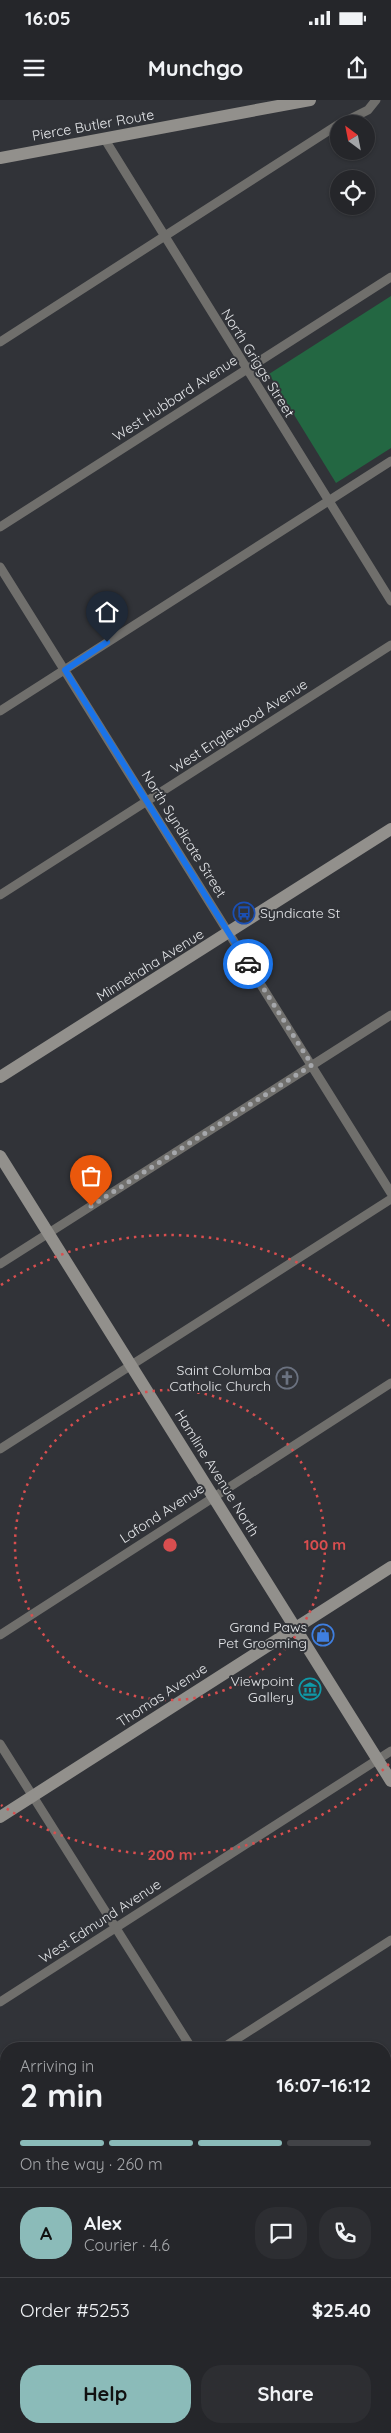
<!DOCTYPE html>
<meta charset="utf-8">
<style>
body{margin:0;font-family:Quicksand,sans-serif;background:#2d2e32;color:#f1f3f6;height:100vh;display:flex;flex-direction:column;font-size:19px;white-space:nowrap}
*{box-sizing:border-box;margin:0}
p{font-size:16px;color:#a3a5a8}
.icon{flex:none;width:28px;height:28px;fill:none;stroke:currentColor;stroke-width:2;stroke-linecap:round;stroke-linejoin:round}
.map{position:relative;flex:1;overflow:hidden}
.details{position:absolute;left:0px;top:1942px;width:391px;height:391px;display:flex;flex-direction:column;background:#25262a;border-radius:20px 20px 0 0;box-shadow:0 1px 4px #0004,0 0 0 1px #424347}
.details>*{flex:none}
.needle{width:32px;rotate:328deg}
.tools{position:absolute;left:330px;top:15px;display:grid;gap:10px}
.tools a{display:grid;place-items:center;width:45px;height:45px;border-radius:50%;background:#25262a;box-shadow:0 1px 4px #0004,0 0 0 1px #424347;font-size:25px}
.pin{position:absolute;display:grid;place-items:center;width:42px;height:42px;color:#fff;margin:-51px -21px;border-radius:50% 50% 50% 0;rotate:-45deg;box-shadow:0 0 5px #0007}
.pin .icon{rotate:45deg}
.courier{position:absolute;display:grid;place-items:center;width:50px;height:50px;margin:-25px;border:4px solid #1a73e8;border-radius:50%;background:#fff;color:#222;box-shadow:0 1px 6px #0007}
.overview em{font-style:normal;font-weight:700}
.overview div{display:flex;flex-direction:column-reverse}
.overview{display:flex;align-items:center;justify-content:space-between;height:85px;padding:0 20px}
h1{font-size:32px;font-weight:700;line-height:38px}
.bar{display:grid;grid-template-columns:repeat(4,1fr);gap:8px 5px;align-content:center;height:60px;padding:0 20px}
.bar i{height:6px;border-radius:4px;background:#424347}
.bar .selected{background:#8bbbb9}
.bar p{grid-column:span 4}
.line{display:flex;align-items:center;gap:12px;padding:0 20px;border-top:1px solid #424347}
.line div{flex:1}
.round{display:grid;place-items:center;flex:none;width:52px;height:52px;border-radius:20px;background:#2d2e32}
.primary-button{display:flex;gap:10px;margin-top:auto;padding:10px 20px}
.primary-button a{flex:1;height:58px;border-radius:20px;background:#8bbbb9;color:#111;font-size:20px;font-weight:700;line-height:58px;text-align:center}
.primary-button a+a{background:#2d2e32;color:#f1f3f6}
.status{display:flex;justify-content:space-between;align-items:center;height:35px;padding:0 25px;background:#25262a;direction:ltr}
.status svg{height:14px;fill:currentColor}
header{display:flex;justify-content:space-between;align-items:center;height:65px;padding:0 20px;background:#25262a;font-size:22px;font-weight:700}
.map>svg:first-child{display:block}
.green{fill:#236742}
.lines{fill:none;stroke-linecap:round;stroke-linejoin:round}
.street{stroke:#706f6c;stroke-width:9}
.secondary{stroke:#92908c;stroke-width:12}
.tram{stroke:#aaacb0;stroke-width:1}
.done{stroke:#a5a7ab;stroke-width:5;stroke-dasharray:0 9}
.route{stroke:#1a73e8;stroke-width:6}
.ring{fill:none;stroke:#d94e4f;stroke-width:2.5;stroke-dasharray:2.5 5}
.labels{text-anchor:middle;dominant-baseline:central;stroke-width:4;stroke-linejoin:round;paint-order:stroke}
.street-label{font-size:14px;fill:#e4e6e9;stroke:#313338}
.poi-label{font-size:14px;fill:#e4e6e9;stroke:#313338;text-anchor:end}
.centre{fill:#d94e4f;stroke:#313338;stroke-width:2.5}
.ring-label{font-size:15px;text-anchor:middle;font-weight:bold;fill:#d94e4f;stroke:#313338;stroke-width:4;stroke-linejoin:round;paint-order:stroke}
</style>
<div class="status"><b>16:05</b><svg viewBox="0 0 49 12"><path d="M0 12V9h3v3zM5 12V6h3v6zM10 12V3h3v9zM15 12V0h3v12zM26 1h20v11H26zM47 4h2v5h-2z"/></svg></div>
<header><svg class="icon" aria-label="menu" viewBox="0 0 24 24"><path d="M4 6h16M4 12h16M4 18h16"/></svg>Munchgo<svg class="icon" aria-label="share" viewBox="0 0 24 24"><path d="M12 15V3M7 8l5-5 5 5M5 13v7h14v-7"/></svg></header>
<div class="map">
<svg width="391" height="2333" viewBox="0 0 391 2333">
<rect width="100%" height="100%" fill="#313338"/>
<!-- green -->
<path class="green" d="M 391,196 L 391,348 L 336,383 L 269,274 Z"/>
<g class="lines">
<!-- street -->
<path class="street" d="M 340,24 L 368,10 L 376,0
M 104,38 L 391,501
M 0,242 L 339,24
M 0,427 L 391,177
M 0,467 L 391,1093
M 0,611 L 391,361
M 0,795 L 391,545
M 0,1164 L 391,915
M 0,1349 L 391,1099
M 0,1535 L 391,1283
M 0,1644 L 192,1949
M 0,1902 L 391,1651
M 221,1949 L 391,1840
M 385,2023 L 391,2019
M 0,2090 L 6,2086
M 0,2232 L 6,2241
M 385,2258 L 391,2268
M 0,2269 L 6,2265
M 61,2328 L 65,2333"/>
<!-- secondary -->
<path class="secondary" d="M 0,58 L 310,0
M 0,977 L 391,729
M 0,1056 L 391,1681
M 0,1717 L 391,1467
M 385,2190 L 391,2186
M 385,2231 L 391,2227
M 159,2333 L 168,2328
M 214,2333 L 222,2328"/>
<!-- tram -->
<path class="tram" d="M 385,2214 L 391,2210
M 184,2333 L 193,2328
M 196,2333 L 205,2328"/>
</g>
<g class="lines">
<!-- done -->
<path class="done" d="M 91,1106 L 312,965 L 248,864"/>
<!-- route -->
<path class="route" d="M 107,542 L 65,570 L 248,864"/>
</g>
<!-- distance rings -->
<g class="ring">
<circle cx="170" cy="1445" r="155"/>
<path d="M389 1664A310 310 0 0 1 1 1705M1 1185A310 310 0 0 1 389 1226"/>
</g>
<!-- icons -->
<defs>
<g id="bus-ring" transform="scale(1.125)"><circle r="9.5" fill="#313338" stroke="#1a4fb4" stroke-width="1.5"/><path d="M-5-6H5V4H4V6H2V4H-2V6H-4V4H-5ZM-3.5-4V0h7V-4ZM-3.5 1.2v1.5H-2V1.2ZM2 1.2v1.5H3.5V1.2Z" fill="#1a4fb4"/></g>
<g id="church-ring" transform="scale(1.125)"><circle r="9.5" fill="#313338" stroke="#6b7280" stroke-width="1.5"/><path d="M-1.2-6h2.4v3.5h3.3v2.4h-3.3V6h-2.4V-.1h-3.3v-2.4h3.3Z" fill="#6b7280"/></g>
<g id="shop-ring" transform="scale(1.125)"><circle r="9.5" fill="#313338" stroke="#3f7fe0" stroke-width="1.5"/><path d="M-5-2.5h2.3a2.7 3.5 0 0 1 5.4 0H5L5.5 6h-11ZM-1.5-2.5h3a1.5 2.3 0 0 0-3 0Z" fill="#3f7fe0"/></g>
<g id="museum-ring" transform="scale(1.125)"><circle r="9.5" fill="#313338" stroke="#0f9aa8" stroke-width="1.5"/><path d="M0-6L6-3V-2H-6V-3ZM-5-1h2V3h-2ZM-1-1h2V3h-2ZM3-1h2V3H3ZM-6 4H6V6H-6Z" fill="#0f9aa8"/></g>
</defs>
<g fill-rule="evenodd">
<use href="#bus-ring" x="244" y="813"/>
<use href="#church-ring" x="287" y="1278"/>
<use href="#shop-ring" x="323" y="1535"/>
<use href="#museum-ring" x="310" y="1589"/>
</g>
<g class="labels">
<!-- street labels -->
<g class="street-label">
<text transform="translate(93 25) rotate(-10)">Pierce Butler Route</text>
<text transform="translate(258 263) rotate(58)">North Griggs Street</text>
<text transform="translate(175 298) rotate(-33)">West Hubbard Avenue</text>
<text transform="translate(239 626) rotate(-33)">West Englewood Avenue</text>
<text transform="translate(184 734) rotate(58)">North Syndicate Street</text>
<text transform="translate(150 865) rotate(-32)">Minnehaha Avenue</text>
<text transform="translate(217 1373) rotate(58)">Hamline Avenue North</text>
<text transform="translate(162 1413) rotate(-33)">Lafond Avenue</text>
<text transform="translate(162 1595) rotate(-33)">Thomas Avenue</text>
<text transform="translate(100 1821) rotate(-33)">West Edmund Avenue</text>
</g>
<!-- poi labels -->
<g class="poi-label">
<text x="260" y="813" text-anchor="start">Syndicate St</text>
<text x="271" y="1270">Saint Columba<tspan x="271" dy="16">Catholic Church</tspan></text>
<text x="307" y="1527">Grand Paws<tspan x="307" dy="16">Pet Grooming</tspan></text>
<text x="294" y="1581">Viewpoint<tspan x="294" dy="16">Gallery</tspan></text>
</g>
</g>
<circle cx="170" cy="1445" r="8" class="centre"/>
<g class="ring-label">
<text x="325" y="1450">100 m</text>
<text x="170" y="1760">200 m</text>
</g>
</svg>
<div class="tools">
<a><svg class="needle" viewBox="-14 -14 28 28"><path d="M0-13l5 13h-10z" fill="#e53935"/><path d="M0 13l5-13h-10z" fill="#a3a5a8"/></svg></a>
<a><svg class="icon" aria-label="locate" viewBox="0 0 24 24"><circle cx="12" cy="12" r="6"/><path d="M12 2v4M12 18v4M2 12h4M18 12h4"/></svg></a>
</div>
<div class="pin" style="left:91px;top:1106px;background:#ea580c"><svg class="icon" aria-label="bag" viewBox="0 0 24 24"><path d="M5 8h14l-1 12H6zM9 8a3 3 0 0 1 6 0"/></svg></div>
<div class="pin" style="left:107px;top:542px;background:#1f2937"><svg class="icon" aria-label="home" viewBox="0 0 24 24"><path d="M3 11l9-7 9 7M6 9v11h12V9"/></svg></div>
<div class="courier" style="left:248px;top:864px"><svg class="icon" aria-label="car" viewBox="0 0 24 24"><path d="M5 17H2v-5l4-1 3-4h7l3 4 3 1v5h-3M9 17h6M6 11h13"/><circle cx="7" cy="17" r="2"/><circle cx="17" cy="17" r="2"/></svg></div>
<section class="details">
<div class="overview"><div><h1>2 min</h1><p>Arriving in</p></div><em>16:07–16:12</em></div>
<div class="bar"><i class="selected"></i><i class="selected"></i><i class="selected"></i><i></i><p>On the way · 260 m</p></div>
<div class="line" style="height:90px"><b class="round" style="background:#8bbbb9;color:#111">A</b><div><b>Alex</b><p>Courier · 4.6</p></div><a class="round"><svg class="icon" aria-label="chat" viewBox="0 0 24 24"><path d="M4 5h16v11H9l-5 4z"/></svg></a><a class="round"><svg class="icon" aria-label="phone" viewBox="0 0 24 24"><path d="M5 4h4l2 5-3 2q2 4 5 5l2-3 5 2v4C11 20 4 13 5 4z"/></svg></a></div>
<div class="line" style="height:65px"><div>Order #5253</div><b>$25.40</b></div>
<div class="primary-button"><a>Help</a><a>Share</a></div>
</section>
</div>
